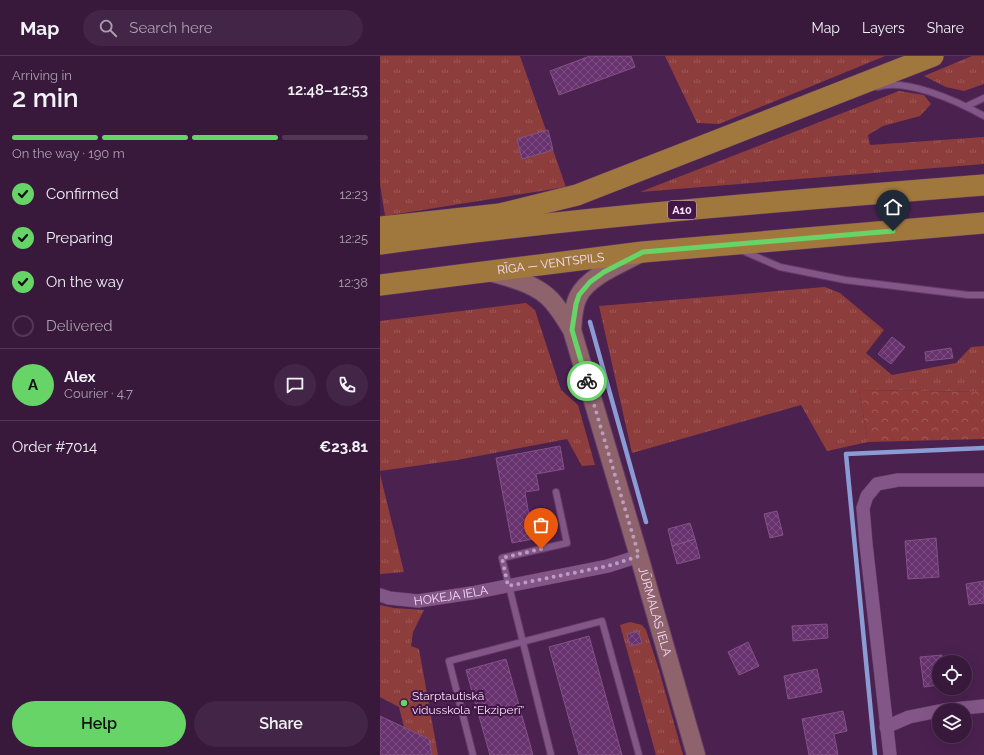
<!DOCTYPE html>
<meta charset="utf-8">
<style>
body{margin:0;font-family:Raleway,sans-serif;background:#432647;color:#f1f3f6;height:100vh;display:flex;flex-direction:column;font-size:15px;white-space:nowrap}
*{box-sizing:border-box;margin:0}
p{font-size:13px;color:#aba0af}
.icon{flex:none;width:22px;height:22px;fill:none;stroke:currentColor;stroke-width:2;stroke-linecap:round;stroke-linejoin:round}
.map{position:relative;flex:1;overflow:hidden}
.drawer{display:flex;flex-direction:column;background:#38193c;width:380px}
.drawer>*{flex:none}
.buttons{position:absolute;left:552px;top:599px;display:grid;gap:8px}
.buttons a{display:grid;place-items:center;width:40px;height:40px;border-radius:50%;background:#38193c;box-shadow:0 4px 16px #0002,0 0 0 1px #523856;font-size:20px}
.pin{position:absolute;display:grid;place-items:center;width:34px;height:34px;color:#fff;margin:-41px -17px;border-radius:50% 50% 50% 0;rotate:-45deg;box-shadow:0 0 4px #0007}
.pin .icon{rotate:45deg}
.courier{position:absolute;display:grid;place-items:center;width:40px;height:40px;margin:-20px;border:3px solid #66d466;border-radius:50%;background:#fff;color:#222;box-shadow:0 1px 5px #0007}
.headline em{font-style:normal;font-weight:600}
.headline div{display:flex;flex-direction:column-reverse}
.headline{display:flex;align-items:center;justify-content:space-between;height:68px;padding:0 12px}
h1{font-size:26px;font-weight:600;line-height:30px}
.bar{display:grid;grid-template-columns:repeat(4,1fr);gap:6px 4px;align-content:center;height:48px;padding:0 12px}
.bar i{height:5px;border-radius:3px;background:#523856}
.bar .current{background:#66d466}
.bar p{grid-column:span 4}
.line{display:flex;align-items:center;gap:10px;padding:0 12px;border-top:1px solid #523856}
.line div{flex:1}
.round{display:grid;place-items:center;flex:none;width:42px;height:42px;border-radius:21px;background:#432647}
ol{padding:0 12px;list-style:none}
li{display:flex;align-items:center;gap:12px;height:44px}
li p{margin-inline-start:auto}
li .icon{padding:4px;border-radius:50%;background:#66d466;color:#111;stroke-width:4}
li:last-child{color:#aba0af}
li i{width:22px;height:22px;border:2px solid #523856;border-radius:50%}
.button{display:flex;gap:8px;margin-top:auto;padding:8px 12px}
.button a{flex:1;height:46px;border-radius:24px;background:#66d466;color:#111;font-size:16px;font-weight:600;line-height:46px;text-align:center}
.button a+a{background:#432647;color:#f1f3f6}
header{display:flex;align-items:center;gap:24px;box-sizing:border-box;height:56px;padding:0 20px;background:#38193c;border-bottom:1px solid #523856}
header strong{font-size:19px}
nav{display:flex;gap:22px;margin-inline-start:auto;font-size:14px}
.search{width:280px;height:36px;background:#432647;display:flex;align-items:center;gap:10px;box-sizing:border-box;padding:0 14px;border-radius:22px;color:#aba0af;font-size:15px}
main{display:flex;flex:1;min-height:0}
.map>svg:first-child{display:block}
.grass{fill:url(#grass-tufts)}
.forest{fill:url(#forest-crowns)}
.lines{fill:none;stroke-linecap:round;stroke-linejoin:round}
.stream{stroke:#8b9bd4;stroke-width:4.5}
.building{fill:url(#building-cross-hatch);stroke:#815385}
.service-casing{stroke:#643e68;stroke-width:8}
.minor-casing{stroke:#643e68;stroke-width:14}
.secondary-casing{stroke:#643e68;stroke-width:20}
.trunk-casing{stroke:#643e68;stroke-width:22}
.service{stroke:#835688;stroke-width:6}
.minor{stroke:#835688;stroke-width:13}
.secondary{stroke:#8e636c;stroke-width:18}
.trunk{stroke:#a0783e;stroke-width:21}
.done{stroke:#bc9cbf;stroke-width:4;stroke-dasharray:0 7.2}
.route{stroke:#66d466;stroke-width:5}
.poi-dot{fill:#66d466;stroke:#401645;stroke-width:1.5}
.labels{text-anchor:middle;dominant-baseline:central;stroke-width:4;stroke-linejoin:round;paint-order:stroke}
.shield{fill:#401645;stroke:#c2a3c4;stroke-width:1}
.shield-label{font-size:11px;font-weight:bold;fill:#f9dffb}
.street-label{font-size:12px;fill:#f9dffb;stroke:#401645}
.poi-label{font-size:12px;fill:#f9dffb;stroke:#401645;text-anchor:start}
</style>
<header>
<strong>Map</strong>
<div class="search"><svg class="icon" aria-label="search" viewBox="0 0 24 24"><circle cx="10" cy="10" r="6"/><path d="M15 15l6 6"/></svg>Search here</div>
<nav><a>Map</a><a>Layers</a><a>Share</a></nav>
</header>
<main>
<section class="drawer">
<div class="headline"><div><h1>2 min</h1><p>Arriving in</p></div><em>12:48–12:53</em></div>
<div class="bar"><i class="current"></i><i class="current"></i><i class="current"></i><i></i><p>On the way · 190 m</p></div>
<ol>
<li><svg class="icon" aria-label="check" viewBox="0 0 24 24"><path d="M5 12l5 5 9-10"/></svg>Confirmed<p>12:23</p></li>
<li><svg class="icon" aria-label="check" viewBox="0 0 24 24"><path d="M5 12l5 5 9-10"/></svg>Preparing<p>12:25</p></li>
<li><svg class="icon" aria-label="check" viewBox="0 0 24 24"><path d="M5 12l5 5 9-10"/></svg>On the way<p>12:38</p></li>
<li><i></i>Delivered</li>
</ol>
<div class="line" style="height:72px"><b class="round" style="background:#66d466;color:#111">A</b><div><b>Alex</b><p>Courier · 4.7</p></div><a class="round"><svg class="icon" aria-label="chat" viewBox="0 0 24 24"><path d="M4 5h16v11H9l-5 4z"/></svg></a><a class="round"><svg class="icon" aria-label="phone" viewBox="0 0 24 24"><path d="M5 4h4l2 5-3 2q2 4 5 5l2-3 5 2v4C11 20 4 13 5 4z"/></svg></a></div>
<div class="line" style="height:52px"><div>Order #7014</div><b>€23.81</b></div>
<div class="button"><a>Help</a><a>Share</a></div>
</section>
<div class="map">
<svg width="604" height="699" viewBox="0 0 604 699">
<defs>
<pattern id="grass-tufts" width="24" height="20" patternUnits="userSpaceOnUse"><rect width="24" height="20" fill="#8d3e3c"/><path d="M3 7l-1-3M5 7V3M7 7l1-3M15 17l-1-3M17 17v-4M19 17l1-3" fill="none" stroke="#9e5959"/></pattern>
<pattern id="forest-crowns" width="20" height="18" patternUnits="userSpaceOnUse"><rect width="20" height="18" fill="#903c3b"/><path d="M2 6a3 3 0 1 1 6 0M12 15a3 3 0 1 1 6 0" fill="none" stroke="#a05858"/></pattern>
<pattern id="building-cross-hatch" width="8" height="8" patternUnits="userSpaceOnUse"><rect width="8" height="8" fill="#68326e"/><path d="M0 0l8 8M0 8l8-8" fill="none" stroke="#7e4f84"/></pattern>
</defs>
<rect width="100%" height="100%" fill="#4b2150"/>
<!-- grass -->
<path class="grass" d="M 0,0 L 140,0 L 186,131 L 5,160 L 0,128 Z
M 285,0 L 505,0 L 339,68 L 317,67 Z
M 592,0 L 604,0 L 604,28 L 584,35 L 566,31 L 544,20 Z
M 519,35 L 544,39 L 551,48 L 540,60 L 503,70 L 488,79 L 490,89 L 604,81 L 604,108 L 260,136 Z
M 445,231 L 460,237 L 504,274 L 486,297 L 512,319 L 576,307 L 591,291 L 604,290 L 604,336 L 479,334 L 488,386 L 447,395 L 421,349 L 252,397 L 219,250 Z
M 146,247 L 155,254 L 181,334 L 198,349 L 215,409 L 202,410 L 187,383 L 77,404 L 0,415 L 0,265 Z
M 0,418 L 24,516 L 0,518 Z
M 0,549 L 14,552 L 44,554 L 33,576 L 31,590 L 39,593 L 58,699 L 52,699 L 49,683 L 24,671 L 19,651 L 0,641 Z
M 250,566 L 262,569 L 266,574 L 279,614 L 303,699 L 276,699 L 240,569 Z"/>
<!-- forest -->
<path class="forest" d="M 479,334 L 604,336 L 604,383 L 488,386 Z"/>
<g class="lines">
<!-- stream -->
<path class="stream" d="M 210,266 L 266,466
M 495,699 L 466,398 L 604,392"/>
</g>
<!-- building -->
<path class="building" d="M 210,0 L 251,0 L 255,11 L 179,39 L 170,15 Z
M 168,74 L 173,94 L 142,103 L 137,83 Z
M 512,281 L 525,291 L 511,308 L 498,298 Z
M 571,292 L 573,302 L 546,305 L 545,296 Z
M 180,390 L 184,413 L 156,418 L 159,434 L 145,436 L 153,483 L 132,487 L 116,402 Z
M 397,455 L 403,479 L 390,482 L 384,458 Z
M 310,467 L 315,483 L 292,490 L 288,473 Z
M 556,482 L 559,521 L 528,523 L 525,485 Z
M 315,483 L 320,502 L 297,508 L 292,490 Z
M 604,525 L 604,547 L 589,549 L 586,528 Z
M 447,568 L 448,582 L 413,585 L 412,570 Z
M 258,575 L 262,587 L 250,590 L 247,578 Z
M 209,580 L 242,699 L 199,699 L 169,591 Z
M 368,586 L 379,610 L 359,619 L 348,596 Z
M 562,599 L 563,606 L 559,606 L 559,629 L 544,631 L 540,601 Z
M 126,603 L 153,699 L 110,699 L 86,614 Z
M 437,613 L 442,636 L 408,643 L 404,620 Z
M 463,655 L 467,675 L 454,678 L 458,699 L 429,699 L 422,663 Z
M 0,660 L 49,683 L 52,699 L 0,699 Z"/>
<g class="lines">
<!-- service casing -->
<g class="service-casing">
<path id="service" d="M 498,31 C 525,21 579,46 604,60
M 587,50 L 604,42
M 361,194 L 400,211 L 465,224 L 588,239 L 604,239
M 93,699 L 69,605 L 222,565 L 259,699
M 171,699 L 122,502 L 187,487 L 176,436"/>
</g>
<!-- minor casing -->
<g class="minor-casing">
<g id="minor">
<path id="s1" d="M 0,539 L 9,542 L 38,545 L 92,537 L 228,510 L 259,500"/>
<path d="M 564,654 L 604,650"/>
<path d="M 506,671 L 529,661 L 559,655"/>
<path d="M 510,699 L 486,488 L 483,452 L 487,440 L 497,428 L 518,424 L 604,424"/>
</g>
</g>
<!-- secondary casing -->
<g class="secondary-casing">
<g id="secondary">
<path id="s2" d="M 110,216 C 131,222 157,228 172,245 C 180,254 186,264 192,274 L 259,500 L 316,699"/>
<path d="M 192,274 C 193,263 193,251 198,241 C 207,221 240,208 259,198"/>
</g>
</g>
<!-- trunk casing -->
<g class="trunk-casing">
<g id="trunk">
<path d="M 0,171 L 120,158 L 197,139 L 553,0"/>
<path d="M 0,188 C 200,161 402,145 604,129"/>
<path id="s3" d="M 0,229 L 263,196 L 604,167"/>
</g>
</g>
<!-- service -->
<use href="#service" class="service"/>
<!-- minor -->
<use href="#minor" class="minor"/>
<!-- secondary -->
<use href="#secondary" class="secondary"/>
<!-- trunk -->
<use href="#trunk" class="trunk"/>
</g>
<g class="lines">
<!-- done -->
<path class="done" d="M 161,493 L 122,502 L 128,530 L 228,510 L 259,500 L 207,325"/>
<!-- route -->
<path class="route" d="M 207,325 L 192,274 L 196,248 L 199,239 L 210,226 L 224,216 L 263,196 L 513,175"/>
</g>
<!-- markers -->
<circle class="poi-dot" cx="24" cy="647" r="4"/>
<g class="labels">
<!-- shield labels -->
<rect class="shield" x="288" y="145" width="28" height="18" rx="3"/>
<g class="shield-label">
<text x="302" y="154">A10</text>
</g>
<!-- street labels -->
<g class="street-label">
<text stroke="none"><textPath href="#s3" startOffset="172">RĪGA — VENTSPILS</textPath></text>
<text stroke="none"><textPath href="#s1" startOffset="72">HOKEJA IELA</textPath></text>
<text stroke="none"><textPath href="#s2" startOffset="398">JŪRMALAS IELA</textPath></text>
</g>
<!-- poi labels -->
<g class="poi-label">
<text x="32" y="640">Starptautiskā<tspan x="32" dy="14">vidusskola “Ekziperī”</tspan></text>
</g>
</g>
</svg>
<div class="buttons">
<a><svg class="icon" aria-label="locate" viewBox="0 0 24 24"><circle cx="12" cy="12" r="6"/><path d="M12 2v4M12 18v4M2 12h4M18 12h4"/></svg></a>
<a><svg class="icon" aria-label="layers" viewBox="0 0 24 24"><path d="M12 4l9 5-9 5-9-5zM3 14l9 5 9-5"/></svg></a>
</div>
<div class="pin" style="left:161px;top:493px;background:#ea580c"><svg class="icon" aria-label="bag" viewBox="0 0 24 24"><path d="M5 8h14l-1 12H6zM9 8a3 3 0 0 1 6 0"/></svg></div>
<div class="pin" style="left:513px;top:175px;background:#1f2937"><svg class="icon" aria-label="home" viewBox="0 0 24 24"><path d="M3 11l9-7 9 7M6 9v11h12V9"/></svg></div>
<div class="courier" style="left:207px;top:325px"><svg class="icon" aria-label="bike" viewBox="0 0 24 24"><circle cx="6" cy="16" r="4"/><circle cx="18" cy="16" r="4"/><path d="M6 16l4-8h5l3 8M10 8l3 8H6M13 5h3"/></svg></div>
</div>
</main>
